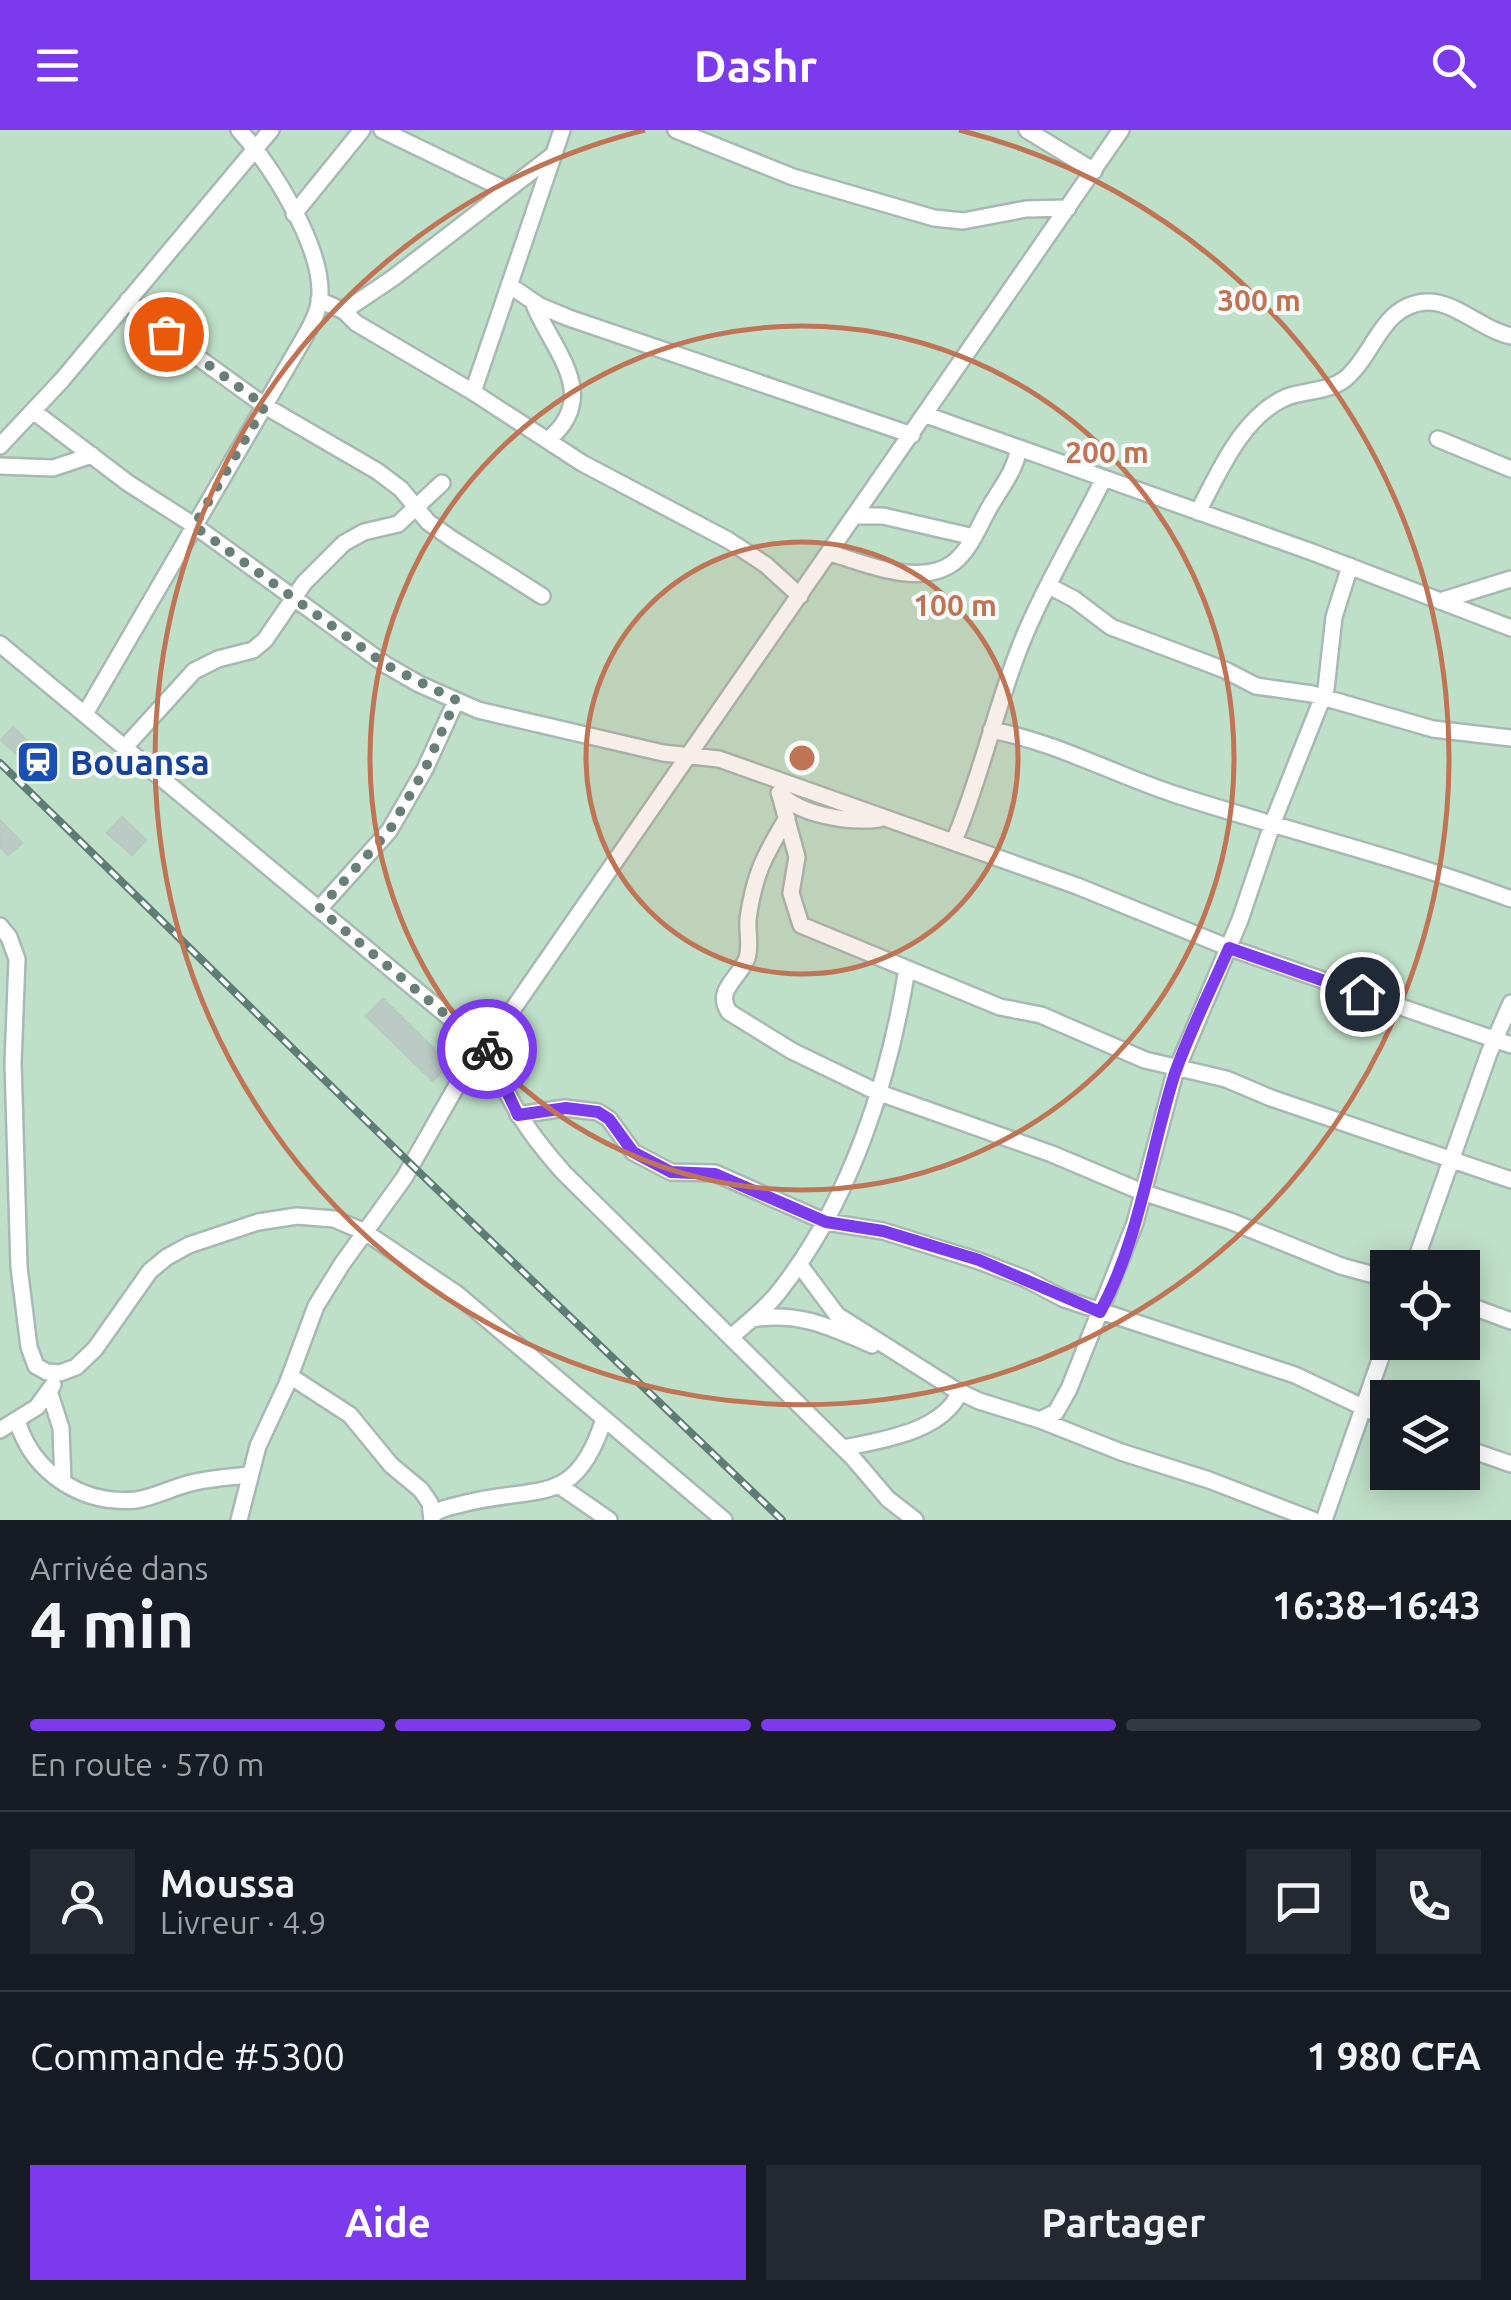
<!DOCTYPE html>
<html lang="fr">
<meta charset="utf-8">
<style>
body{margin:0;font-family:Ubuntu,sans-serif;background:#242831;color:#f1f3f6;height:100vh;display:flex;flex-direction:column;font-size:38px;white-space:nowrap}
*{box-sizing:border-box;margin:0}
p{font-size:32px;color:#9ea1a6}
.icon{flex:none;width:55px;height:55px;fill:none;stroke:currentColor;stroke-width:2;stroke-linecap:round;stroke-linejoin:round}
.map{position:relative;height:1390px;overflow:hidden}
.details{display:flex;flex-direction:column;background:#171b24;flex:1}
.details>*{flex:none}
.fabs{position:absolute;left:1370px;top:1120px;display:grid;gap:20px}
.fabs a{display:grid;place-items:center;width:110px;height:110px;border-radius:0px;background:#171b24;box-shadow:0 5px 25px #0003;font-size:50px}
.pin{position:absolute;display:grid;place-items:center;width:85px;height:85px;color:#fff;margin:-42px;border:5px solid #fff;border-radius:50%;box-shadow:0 2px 10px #0007}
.courier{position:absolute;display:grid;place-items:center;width:100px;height:100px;margin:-50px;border:8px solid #7c3aed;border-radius:50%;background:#fff;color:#222;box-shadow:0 2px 12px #0007}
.summary em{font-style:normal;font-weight:600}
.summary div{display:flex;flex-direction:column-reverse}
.summary{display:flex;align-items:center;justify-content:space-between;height:170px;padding:0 30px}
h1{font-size:65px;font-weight:600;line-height:75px}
.bar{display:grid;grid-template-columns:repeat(4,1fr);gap:15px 10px;align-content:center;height:120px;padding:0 30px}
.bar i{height:12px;border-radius:8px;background:#363941}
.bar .current{background:#7c3aed}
.bar p{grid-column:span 4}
.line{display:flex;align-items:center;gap:25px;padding:0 30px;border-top:2px solid #363941}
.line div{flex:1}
.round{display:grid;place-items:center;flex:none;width:105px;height:105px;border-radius:0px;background:#242831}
.action{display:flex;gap:20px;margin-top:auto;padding:20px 30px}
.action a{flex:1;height:115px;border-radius:0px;background:#7c3aed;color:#fff;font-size:40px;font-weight:600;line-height:115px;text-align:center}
.action a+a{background:#242831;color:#f1f3f6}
header{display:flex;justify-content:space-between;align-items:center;height:130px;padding:0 30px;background:#7c3aed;color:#fff;font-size:45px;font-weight:600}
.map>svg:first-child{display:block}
.green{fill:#bfe0c8;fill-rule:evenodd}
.building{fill:#bbcac4;stroke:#b8c9c2;stroke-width:2.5}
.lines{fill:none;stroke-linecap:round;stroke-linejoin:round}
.street-casing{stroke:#a8b8b2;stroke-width:20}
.street{stroke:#fff;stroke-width:15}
.rail-casing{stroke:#5f7d75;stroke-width:8}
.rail{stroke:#f7fbf9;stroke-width:4;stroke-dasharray:11;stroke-linecap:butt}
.done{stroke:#687f78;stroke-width:10;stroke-dasharray:0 18}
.route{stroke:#7c3aed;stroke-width:12}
.ring{fill:none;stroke:#c07456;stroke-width:5}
.labels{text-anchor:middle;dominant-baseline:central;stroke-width:8;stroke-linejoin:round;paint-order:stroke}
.transit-label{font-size:35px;font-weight:bold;fill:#164399;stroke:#f7fbf9;text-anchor:start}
.centre{fill:#c07456;stroke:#f7fbf9;stroke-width:5}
.ring-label{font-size:30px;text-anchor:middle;font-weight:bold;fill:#c07456;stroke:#f7fbf9;stroke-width:8;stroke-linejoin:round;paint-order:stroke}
</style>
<header><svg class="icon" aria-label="menu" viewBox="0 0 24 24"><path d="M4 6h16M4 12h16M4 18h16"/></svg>Dashr<svg class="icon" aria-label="search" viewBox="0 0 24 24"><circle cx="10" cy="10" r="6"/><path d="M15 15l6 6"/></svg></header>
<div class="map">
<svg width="1511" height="1390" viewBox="0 0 1511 1390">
<rect width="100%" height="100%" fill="#e6efeb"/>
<!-- green -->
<path class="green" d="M 0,0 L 1511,0 L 1511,1390 L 0,1390 ZM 1388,1138 L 1462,1138 L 1462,1212 L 1388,1212 ZM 1388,1268 L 1462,1268 L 1462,1342 L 1388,1342 Z"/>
<!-- building -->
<path class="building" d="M 13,597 L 58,642 L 48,652 L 1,610 Z
M 122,687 L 146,710 L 132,725 L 107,703 Z
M 0,690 L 22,713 L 8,725 L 0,716 Z
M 383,869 L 449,934 L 433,951 L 366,886 Z"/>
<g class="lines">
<!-- street casing -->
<g class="street-casing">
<path id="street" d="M 382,0 L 506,60
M 676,0 L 793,47 L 934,88 L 963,91 L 1026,79 L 1068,78
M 1027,0 L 1094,41
M 294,84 L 362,0
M 509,155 L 540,176 L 569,188 L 912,305
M 128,170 L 149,192 L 265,276 L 377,341 L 401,359 L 428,392 L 452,409 L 542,466
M 319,170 L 344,181 L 356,193 L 473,262 L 582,333 L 728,410 L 766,435 L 800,466
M 533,172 C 551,219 602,264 549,309
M 344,181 L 393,148 L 553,25
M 473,262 L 562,0
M 33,281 L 128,353 L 195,396 L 386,535 L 419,554 L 478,580 L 663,623 L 719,629 L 1077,756 L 1227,817 L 1511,915
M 926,285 L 1312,422 L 1511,498
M 1438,309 L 1511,339
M 0,316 L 62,250 L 271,0
M 0,336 L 53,338 L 92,325
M 1198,382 C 1219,342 1243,285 1287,267 C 1306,260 1328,262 1345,249 C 1375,224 1381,175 1426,172 C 1454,170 1482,200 1511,206
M 856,386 L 883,386 L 974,407
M 831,423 C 865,434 920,457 953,433 C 970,420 978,398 988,380 C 1000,358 1014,344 1019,318
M 1049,456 L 1074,469 L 1111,497 L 1225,540 L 1256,556 L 1312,564 L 1433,599 L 1511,608
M 1440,471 L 1511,449
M 0,514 L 486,918 L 468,936 L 404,1048 L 342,1134 L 316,1176 L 287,1254 L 258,1316 L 239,1390
M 85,584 L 304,208 C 312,194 319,181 320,165 C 322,115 271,35 239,0
M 991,600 C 1056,612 1115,645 1177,665 C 1288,701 1401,728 1511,769
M 125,617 L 194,541 L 218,529 L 253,520 L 265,510 L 304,453 L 344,413 L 364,402 L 398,394 L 442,353
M 779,663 C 800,685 849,693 879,689
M 780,665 L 797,727 L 791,763 L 801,795 L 1000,877 L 1041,885 L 1145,930 L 1226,949 L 1271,968 L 1511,1050
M 787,688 C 764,726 754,745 748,789 C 747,802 751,816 747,828 C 740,848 714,860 729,882 L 792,921 L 877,962 L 1052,1024 L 1142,1062 L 1230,1091 L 1341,1136 L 1388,1149
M 954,711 C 981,647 995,579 1021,514 C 1044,457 1077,403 1104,348
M 319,779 L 389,701 L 425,639 L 456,571
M 0,796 L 9,807 L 17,829 L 13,933 L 19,1137 L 29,1217 L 36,1236 L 47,1242 L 60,1243 L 76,1237 L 95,1219 L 150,1141 L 167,1127 L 189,1115 L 258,1092 L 297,1086 L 334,1089 L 365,1102 L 457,1164 L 724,1390
M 518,985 L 565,978 L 598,982 L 609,989 L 633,1022 L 671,1042 L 715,1043 L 826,1092 L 883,1101 L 979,1131 L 1026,1149 L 1064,1169 L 1295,1245 L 1388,1289
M 799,1134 L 837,1185 L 954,1259 L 979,1271 L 1040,1290 L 1121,1322 L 1209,1350 L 1313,1390
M 1413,1138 L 1489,923 L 1511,873
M 1462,1173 L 1511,1191
M 752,1189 C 798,1181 831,1197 872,1215
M 731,1207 C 748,1192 767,1178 781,1159 C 851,1069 889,951 907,839
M 290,1246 L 350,1285 L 391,1335 L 421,1360 L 430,1373 L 432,1390
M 49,1261 L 61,1298 L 63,1352
M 17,1290 C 32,1342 81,1375 136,1370 C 156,1367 175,1356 195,1352 C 213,1348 231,1347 249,1345
M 1040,1290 L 1056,1282 L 1069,1259 L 1135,1093 L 1174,946 L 1240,790 L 1273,692 L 1326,559 L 1334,487 L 1350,436
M 0,1300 L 37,1277 L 53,1255
M 1462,1317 L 1511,1334
M 843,1318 C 882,1310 942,1302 960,1262
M 560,1356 L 609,1390
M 432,1385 C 441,1378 451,1377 462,1374 C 537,1354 575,1380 604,1289
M 915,1390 L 888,1369 L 853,1328 L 564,1043 C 524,998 510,973 486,918 L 1121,0
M 1324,1390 L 1388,1207"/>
</g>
<!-- street -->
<use href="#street" class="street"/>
<!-- rail casing -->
<g class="rail-casing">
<path id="rail" d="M 0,633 L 421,1044 L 782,1390"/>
</g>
<!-- rail -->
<use href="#rail" class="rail"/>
</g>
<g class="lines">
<!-- done -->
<path class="done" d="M 166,204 L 265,276 L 194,396 L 386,535 L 456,570 L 425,639 L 389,701 L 319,779 L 487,919"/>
<!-- route -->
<path class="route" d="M 487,919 L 518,985 L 566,978 L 598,982 L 609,989 L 633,1022 L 671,1042 L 715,1044 L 826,1092 L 883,1101 L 979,1130 L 1100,1182 C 1139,1111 1150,1023 1174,946 C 1189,902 1211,860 1229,818 L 1362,864"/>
</g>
<!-- distance rings -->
<circle cx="802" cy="628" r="216" fill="#c07456" fill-opacity=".12"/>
<g class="ring">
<circle cx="802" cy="628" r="216"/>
<circle cx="802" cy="628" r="432"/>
<path d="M959 0A647 647 0 1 1 645 0"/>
</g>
<!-- icons -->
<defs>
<g id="station-square" transform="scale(2.25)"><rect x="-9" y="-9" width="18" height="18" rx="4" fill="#1a4fb4" stroke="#f7fbf9"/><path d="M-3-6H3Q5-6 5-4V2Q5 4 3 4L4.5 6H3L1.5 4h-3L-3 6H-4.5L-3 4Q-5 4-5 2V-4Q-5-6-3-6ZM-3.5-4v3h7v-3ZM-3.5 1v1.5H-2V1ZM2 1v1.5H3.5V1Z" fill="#fff"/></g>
</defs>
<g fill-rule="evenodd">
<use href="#station-square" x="38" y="632"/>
</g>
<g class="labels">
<!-- transit labels -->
<g class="transit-label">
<text x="70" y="632">Bouansa</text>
</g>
</g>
<circle cx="802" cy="628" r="15" class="centre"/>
<g class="ring-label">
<text x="1259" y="181">300 m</text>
<text x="1107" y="333">200 m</text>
<text x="955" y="486">100 m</text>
</g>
</svg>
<div class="fabs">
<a><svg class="icon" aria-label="locate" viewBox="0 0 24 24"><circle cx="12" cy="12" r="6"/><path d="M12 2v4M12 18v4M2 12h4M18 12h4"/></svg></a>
<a><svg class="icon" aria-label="layers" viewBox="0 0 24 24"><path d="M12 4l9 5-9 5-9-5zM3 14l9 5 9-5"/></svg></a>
</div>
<div class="pin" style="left:166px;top:204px;background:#ea580c"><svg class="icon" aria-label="bag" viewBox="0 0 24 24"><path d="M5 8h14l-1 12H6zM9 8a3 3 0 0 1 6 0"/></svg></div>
<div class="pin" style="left:1362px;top:864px;background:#1f2937"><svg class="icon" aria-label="home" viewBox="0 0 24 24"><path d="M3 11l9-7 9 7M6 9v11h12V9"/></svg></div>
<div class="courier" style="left:487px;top:919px"><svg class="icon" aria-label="bike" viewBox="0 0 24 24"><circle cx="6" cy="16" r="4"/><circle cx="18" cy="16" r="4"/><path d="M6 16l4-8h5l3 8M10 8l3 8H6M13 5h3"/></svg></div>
</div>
<section class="details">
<div class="summary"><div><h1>4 min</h1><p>Arrivée dans</p></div><em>16:38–16:43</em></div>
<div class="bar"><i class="current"></i><i class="current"></i><i class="current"></i><i></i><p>En route · 570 m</p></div>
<div class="line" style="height:180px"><a class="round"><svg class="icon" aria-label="person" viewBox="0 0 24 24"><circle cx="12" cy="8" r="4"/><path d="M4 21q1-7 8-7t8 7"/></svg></a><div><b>Moussa</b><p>Livreur · 4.9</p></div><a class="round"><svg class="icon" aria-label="chat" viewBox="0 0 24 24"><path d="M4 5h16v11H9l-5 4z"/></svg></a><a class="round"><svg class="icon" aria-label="phone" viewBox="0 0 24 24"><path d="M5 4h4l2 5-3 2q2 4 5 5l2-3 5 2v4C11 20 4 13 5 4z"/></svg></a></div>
<div class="line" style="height:130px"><div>Commande #5300</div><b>1 980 CFA</b></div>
<div class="action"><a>Aide</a><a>Partager</a></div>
</section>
